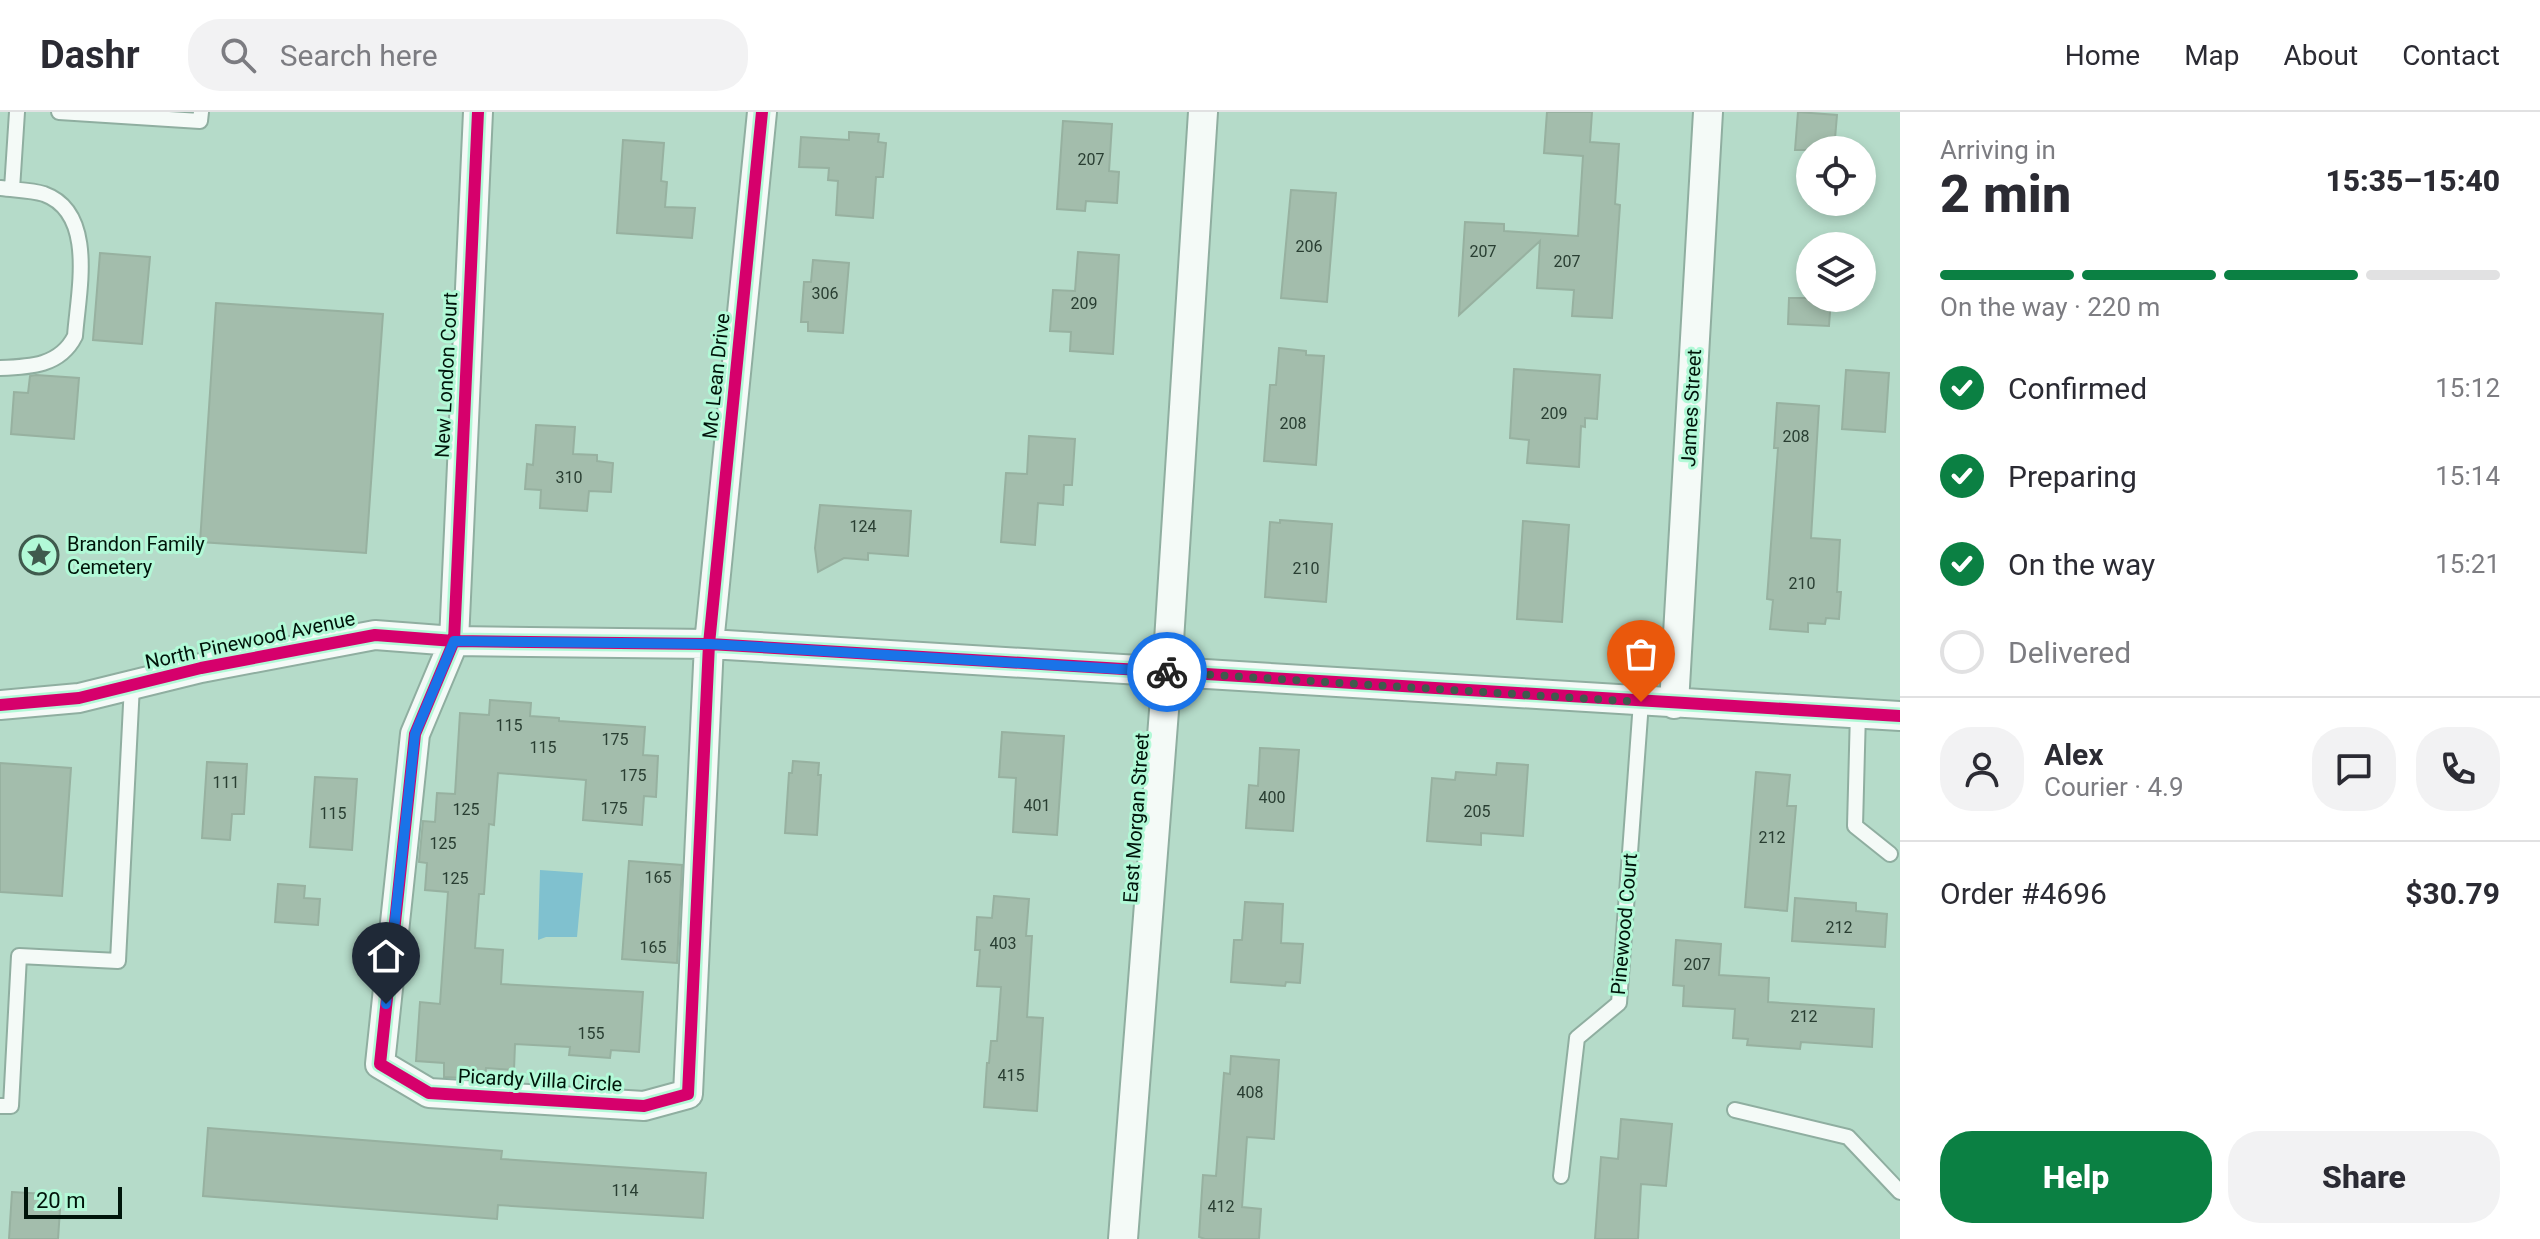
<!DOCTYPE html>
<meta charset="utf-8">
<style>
body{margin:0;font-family:Roboto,sans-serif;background:#f2f2f3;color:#2b2b33;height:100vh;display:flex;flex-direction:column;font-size:30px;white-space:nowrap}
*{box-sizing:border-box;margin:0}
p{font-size:26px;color:#7c7c81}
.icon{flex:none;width:44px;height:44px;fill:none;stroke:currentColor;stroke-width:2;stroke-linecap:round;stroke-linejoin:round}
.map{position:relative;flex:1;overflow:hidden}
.details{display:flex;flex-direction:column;background:#fff;width:640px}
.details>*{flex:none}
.fabs{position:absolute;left:1796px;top:24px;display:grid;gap:16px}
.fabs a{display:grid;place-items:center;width:80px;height:80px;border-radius:50%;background:#fff;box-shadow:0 4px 12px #0003;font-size:40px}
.scale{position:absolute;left:24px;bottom:20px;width:98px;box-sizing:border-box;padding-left:8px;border:4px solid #00140a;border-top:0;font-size:22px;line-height:28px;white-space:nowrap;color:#00140a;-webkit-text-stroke:6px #b2f9d7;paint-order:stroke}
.pin{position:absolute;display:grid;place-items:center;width:68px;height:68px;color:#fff;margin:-82px -34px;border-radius:50% 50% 50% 0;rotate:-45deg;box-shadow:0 0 8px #0007}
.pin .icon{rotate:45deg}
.courier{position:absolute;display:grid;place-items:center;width:80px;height:80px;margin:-40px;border:6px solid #1a73e8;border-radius:50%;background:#fff;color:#222;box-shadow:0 2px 10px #0007}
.overview em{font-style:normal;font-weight:800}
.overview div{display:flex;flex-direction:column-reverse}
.overview{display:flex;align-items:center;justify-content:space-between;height:136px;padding:0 40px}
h1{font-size:52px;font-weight:800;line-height:60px}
.bar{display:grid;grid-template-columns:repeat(4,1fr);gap:12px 8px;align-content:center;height:96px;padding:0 40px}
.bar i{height:10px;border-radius:6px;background:#e1e1e2}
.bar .current{background:#0b8043}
.bar p{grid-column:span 4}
.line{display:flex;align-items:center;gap:20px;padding:0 40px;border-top:2px solid #e1e1e2}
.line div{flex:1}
.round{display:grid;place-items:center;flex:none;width:84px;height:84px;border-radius:32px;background:#f2f2f3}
ol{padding:0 40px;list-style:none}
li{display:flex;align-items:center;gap:24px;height:88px}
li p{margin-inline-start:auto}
li .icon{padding:8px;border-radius:50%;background:#0b8043;color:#fff;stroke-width:4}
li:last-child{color:#7c7c81}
li i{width:44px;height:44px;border:4px solid #e1e1e2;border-radius:50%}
.cta{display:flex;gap:16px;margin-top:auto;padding:16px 40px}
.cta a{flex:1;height:92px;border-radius:32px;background:#0b8043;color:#fff;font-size:32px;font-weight:800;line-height:92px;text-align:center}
.cta a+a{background:#f2f2f3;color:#2b2b33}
header{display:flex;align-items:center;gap:48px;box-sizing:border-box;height:112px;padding:0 40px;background:#fff;border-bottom:2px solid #e1e1e2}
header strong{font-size:38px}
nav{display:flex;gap:44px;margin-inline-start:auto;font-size:28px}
.search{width:560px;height:72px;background:#f2f2f3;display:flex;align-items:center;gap:20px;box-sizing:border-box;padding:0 28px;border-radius:32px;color:#7c7c81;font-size:30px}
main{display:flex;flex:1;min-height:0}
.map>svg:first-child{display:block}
.water{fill:#80c1cf}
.building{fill:#a3bdac;stroke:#97b1a0;stroke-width:2}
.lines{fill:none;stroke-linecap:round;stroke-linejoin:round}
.service-casing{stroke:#8faea0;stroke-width:18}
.minor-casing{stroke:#8faea0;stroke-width:32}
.service{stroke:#f4faf7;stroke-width:14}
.minor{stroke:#f4faf7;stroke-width:28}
.cycleway-casing{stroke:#b2f9d7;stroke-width:17}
.cycleway{stroke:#d6006c;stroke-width:12}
.done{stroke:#3f5a4d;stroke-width:8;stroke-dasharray:0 14.4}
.route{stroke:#1a73e8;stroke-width:10}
.labels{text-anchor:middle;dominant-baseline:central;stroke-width:6;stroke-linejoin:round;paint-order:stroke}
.number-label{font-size:16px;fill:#293e32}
.street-label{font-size:20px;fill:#00140a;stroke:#b2f9d7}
.poi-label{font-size:20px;fill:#00140a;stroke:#b2f9d7;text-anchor:start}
</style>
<header>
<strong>Dashr</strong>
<div class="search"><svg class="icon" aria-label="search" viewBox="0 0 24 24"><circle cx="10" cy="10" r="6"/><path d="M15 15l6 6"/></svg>Search here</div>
<nav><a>Home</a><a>Map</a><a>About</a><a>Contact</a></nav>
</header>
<main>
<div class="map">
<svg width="1900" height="1127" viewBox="0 0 1900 1127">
<rect width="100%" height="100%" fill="#b5dbc9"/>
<!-- water -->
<path class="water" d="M 540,758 L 583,761 L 577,825 L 546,825 L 538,828 Z"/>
<!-- building -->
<path class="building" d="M 1547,0 L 1592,0 L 1590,30 L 1619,32 L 1615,92 L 1620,93 L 1612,206 L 1572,204 L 1574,178 L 1537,176 L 1540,129 L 1459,203 L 1465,110 L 1504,112 L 1504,119 L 1578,124 L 1583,44 L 1544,41 Z
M 1798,0 L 1837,3 L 1834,38 L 1795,38 Z
M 1063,9 L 1112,12 L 1109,59 L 1119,60 L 1117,91 L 1086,89 L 1085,99 L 1057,97 Z
M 849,20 L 879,22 L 878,30 L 886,31 L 883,65 L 876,65 L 873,106 L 836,103 L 838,69 L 828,68 L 829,56 L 799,55 L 801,25 L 849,28 Z
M 623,28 L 664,31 L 661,69 L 667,70 L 665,95 L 695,96 L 692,126 L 617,121 Z
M 1291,78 L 1336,81 L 1327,190 L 1281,186 Z
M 1078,140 L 1119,143 L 1113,242 L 1070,239 L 1071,220 L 1050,219 L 1053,178 L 1075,179 Z
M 100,141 L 150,145 L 142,232 L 93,228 Z
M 813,148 L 849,151 L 843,221 L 808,219 L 808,210 L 801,210 L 804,170 L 811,170 Z
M 1789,186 L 1831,186 L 1829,214 L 1788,212 Z
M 216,191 L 383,202 L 366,441 L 200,430 Z
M 1279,236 L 1306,239 L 1306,243 L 1324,244 L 1316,353 L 1264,349 L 1270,273 L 1276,273 Z
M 1514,257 L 1600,263 L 1597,307 L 1585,306 L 1585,315 L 1581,314 L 1579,355 L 1527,351 L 1529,328 L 1510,326 Z
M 1846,258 L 1889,261 L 1885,320 L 1842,317 Z
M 36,263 L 79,266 L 74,327 L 11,322 L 14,280 L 28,281 L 30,264 Z
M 1777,291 L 1819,294 L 1811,426 L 1840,428 L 1837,480 L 1841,480 L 1839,507 L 1826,506 L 1825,512 L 1808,511 L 1808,520 L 1770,517 L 1773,488 L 1767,487 L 1778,336 L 1774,336 Z
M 536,313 L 575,315 L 573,342 L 597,343 L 597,349 L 613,351 L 611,380 L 589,379 L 587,399 L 540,396 L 541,378 L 525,377 L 527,352 L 533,353 Z
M 1029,324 L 1075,327 L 1072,373 L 1064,373 L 1063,393 L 1038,391 L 1035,433 L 1001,430 L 1006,361 L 1027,362 Z
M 820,393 L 911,399 L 908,444 L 868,441 L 868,448 L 844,446 L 818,460 L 815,436 Z
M 1280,408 L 1332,412 L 1326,490 L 1265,485 L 1270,410 L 1280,411 Z
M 1523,409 L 1569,413 L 1562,510 L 1517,507 Z
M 490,588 L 531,591 L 530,604 L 559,606 L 559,609 L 645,615 L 643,643 L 658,644 L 656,685 L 644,684 L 642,713 L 583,708 L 586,668 L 498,661 L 494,713 L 489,712 L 484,782 L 479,782 L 475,836 L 503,838 L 501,872 L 643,880 L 639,940 L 611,938 L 610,946 L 569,943 L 570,935 L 515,932 L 514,958 L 486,956 L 485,967 L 444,965 L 444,951 L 416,949 L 420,890 L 440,892 L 448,780 L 425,778 L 427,751 L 419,750 L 423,709 L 435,710 L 437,681 L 455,682 L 460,601 L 489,603 Z
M 1002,620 L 1064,624 L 1057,723 L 1013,720 L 1016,666 L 999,665 Z
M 1260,636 L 1299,638 L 1293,719 L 1246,716 L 1249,673 L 1258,674 Z
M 793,649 L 819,651 L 818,663 L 821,663 L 817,723 L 785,721 L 789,661 L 792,661 Z
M 207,650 L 247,652 L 244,702 L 232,702 L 230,728 L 202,726 Z
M 0,651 L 71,656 L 62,784 L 0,780 Z
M 1497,651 L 1528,653 L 1523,724 L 1481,721 L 1481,733 L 1427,729 L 1432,666 L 1455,668 L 1456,660 L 1496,663 Z
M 1756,660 L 1790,663 L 1787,694 L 1796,694 L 1787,799 L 1745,795 Z
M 315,665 L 357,667 L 352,738 L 310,735 Z
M 629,749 L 682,753 L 677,851 L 622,847 Z
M 278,772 L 305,774 L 304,786 L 320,787 L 318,813 L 275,810 Z
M 994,784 L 1029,787 L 1026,824 L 1032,824 L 1027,905 L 1043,906 L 1037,999 L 984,995 L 987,951 L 989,951 L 991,929 L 997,929 L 1001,875 L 977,874 L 980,838 L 975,838 L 977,805 L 992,806 Z
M 1795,786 L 1856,791 L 1856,799 L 1887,802 L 1885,835 L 1792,829 Z
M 1245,790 L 1283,792 L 1281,831 L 1303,832 L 1300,871 L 1286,870 L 1285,874 L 1231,870 L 1234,828 L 1242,828 Z
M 1676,828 L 1721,832 L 1719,863 L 1769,866 L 1768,890 L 1874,897 L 1872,935 L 1801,930 L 1800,937 L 1747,933 L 1748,927 L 1733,926 L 1735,897 L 1683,894 L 1684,874 L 1673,873 Z
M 1231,944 L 1279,948 L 1274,1027 L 1247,1025 L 1242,1095 L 1261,1097 L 1259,1127 L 1205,1127 L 1199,1125 L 1203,1063 L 1216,1064 L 1224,961 L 1230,962 Z
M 1621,1007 L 1672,1012 L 1666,1074 L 1641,1072 L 1638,1127 L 1595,1127 L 1601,1045 L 1618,1047 Z
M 208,1016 L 502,1039 L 501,1047 L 706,1061 L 703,1106 L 498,1093 L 497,1107 L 203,1084 Z
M 12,1080 L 61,1083 L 58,1127 L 9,1127 Z"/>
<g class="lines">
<!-- service casing -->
<g class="service-casing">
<path id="service" d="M 59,0 L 200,9 L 201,0
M 0,76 C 14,78 31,78 44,82 C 97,101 78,181 75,224 C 60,254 30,255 0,256
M 12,77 L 17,0
M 1858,600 L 1855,714 L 1890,742
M 0,994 L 11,994 L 19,844 L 118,849 L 132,573
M 1735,998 L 1848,1025 L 1900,1080
M 1561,1064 L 1577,926 L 1619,891 L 1641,590"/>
</g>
<!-- minor casing -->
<g class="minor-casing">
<path id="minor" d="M 478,0 L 454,529 L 415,622 L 380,952 L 429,981 L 644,994 L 688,982 L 709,532 L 762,0
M 1674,592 L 1708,0
M 0,593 L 79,586 L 201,556 L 375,523 L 454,529 L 709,532 L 1900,604
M 1123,1127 L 1167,560 L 1203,0"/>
</g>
<!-- service -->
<use href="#service" class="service"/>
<!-- minor -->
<use href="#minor" class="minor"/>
<!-- cycleway casing -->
<g class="cycleway-casing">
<path id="cycleway" d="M 478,0 L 454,529 L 415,622 L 380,952 L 429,981 L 644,994 L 688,982 L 709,532 L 762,0
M 0,593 L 79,586 L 201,556 L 375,523 L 454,529 L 709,532 L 1900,604"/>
</g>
<!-- cycleway -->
<use href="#cycleway" class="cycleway"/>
</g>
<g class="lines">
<!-- done -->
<path class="done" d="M 1167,560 L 1641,590"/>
<!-- route -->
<path class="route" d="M 386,892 L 415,622 L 454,529 L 709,532 L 1167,560"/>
</g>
<!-- icons -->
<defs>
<g id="sight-ring" transform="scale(2)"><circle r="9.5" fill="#b2f9d7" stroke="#3f5a4d" stroke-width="1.5"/><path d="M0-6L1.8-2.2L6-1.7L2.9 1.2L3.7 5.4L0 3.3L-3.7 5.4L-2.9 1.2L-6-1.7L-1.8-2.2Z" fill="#3f5a4d"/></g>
</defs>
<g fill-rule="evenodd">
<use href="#sight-ring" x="39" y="443"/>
</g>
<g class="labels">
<!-- number labels -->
<g class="number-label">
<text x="1091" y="47">207</text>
<text x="1309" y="134">206</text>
<text x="1483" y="139">207</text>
<text x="1567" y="149">207</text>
<text x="825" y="181">306</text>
<text x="1084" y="191">209</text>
<text x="1554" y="301">209</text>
<text x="1293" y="311">208</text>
<text x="1796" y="324">208</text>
<text x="569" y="365">310</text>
<text x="863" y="414">124</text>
<text x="1306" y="456">210</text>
<text x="1802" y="471">210</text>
<text x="509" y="613">115</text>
<text x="615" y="627">175</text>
<text x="543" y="635">115</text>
<text x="633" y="663">175</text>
<text x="226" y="670">111</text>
<text x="1272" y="685">400</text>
<text x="1037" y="693">401</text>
<text x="614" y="696">175</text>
<text x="466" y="697">125</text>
<text x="1477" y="699">205</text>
<text x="333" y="701">115</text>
<text x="1772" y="725">212</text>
<text x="443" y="731">125</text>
<text x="658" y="765">165</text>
<text x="455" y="766">125</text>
<text x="1839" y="815">212</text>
<text x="1003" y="831">403</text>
<text x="653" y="835">165</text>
<text x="1697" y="852">207</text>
<text x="1804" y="904">212</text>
<text x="591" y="921">155</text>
<text x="1011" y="963">415</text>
<text x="1250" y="980">408</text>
<text x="625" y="1078">114</text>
<text x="1221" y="1094">412</text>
</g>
<!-- street labels -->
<g class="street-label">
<text transform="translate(446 263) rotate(-87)">New London Court</text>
<text transform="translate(716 264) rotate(-84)">Mc Lean Drive</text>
<text transform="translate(1691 296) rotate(-87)">James Street</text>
<text transform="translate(250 528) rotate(-12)">North Pinewood Avenue</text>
<text transform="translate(1136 706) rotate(-86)">East Morgan Street</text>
<text transform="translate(1624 812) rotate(-85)">Pinewood Court</text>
<text transform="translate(540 968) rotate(3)">Picardy Villa Circle</text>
</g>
<!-- poi labels -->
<g class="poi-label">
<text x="67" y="432">Brandon Family<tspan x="67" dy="23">Cemetery</tspan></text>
</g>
</g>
</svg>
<div class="fabs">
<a><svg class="icon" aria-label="locate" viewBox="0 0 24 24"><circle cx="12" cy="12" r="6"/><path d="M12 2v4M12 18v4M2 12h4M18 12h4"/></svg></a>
<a><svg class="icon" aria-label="layers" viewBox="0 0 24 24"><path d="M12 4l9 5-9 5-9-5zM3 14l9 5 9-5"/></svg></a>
</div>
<div class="scale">20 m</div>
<div class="pin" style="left:1641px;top:590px;background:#ea580c"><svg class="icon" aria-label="bag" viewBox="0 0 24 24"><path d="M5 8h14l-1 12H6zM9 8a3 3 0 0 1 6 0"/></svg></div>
<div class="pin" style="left:386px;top:892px;background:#1f2937"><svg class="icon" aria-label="home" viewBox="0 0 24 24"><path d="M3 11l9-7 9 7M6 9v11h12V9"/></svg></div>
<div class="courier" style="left:1167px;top:560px"><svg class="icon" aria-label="bike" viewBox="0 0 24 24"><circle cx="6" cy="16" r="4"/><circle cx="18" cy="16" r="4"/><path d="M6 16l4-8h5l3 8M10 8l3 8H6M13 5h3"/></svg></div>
</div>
<section class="details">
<div class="overview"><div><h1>2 min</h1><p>Arriving in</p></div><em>15:35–15:40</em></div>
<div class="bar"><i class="current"></i><i class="current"></i><i class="current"></i><i></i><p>On the way · 220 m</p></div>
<ol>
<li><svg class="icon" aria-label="check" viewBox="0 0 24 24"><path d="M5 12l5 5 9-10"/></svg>Confirmed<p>15:12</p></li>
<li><svg class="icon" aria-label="check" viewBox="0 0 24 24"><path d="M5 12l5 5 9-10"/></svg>Preparing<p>15:14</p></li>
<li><svg class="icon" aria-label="check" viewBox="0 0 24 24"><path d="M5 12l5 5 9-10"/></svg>On the way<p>15:21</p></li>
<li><i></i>Delivered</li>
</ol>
<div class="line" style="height:144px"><a class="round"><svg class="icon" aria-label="person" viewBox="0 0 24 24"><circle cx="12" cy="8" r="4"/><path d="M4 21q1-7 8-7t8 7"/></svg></a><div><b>Alex</b><p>Courier · 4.9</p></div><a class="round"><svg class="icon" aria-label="chat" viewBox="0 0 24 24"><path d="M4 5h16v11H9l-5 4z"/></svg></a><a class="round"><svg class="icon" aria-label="phone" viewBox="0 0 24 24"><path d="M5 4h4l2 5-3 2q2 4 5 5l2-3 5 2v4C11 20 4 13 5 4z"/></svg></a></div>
<div class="line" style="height:104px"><div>Order #4696</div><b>$30.79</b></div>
<div class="cta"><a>Help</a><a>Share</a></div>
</section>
</main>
